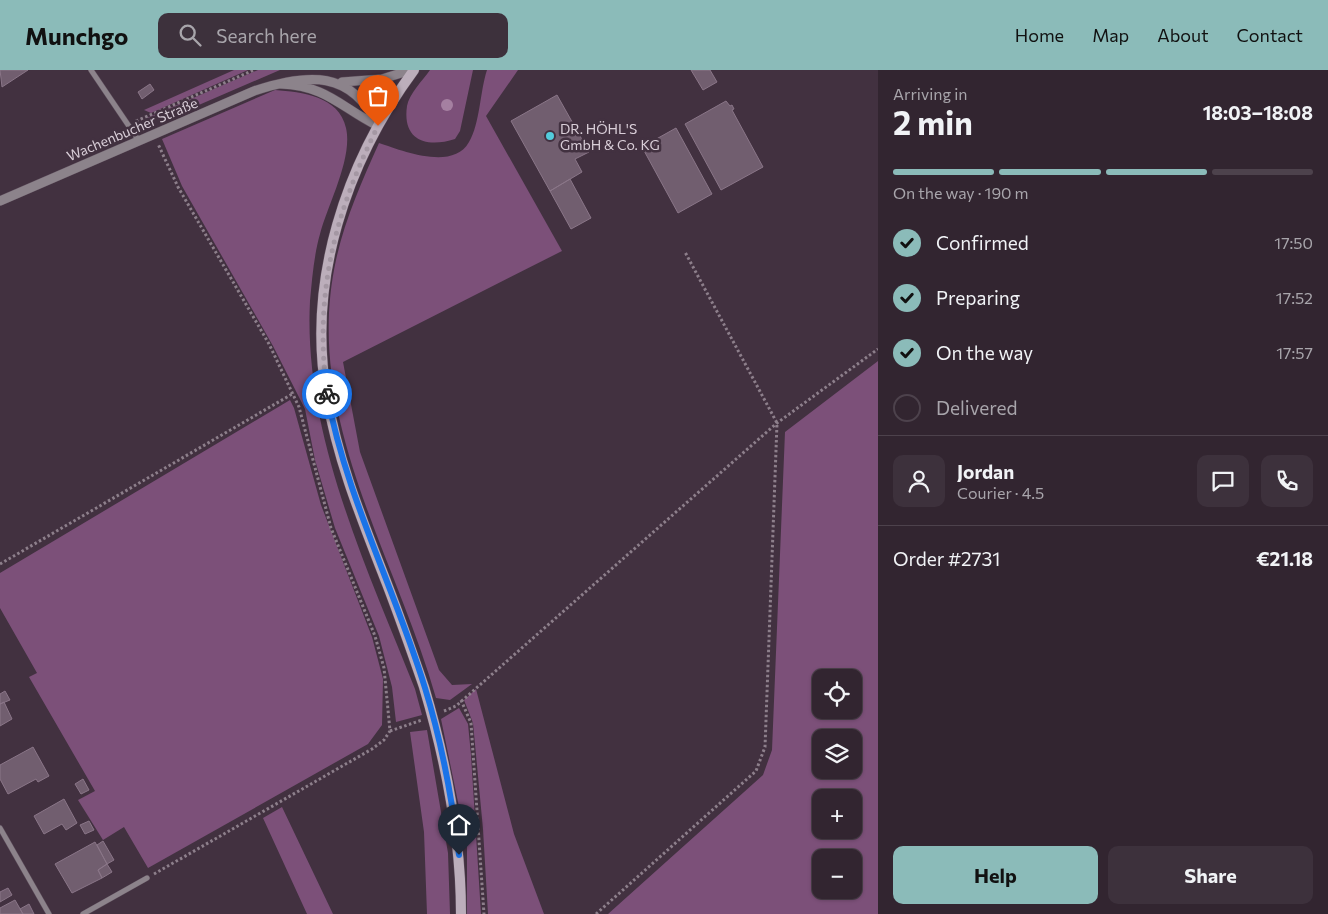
<!DOCTYPE html>
<meta charset="utf-8">
<style>
body{margin:0;font-family:Commissioner,sans-serif;background:#3d313c;color:#f1f3f6;height:100vh;display:flex;flex-direction:column;font-size:19px;white-space:nowrap}
*{box-sizing:border-box;margin:0}
p{font-size:16px;color:#a8a5ab}
.icon{flex:none;width:28px;height:28px;fill:none;stroke:currentColor;stroke-width:2;stroke-linecap:round;stroke-linejoin:round}
.map{position:relative;flex:1;overflow:hidden}
.side{display:flex;flex-direction:column;background:#322530;width:450px}
.side>*{flex:none}
.tools{position:absolute;left:812px;top:599px;display:grid;gap:10px}
.tools a{display:grid;place-items:center;width:50px;height:50px;border-radius:10px;background:#322530;box-shadow:0 1px 4px #0004,0 0 0 1px #4d424c;font-size:25px}
.pin{position:absolute;display:grid;place-items:center;width:42px;height:42px;color:#fff;margin:-51px -21px;border-radius:50% 50% 50% 0;rotate:-45deg;box-shadow:0 0 5px #0007}
.pin .icon{rotate:45deg}
.courier{position:absolute;display:grid;place-items:center;width:50px;height:50px;margin:-25px;border:4px solid #1a73e8;border-radius:50%;background:#fff;color:#222;box-shadow:0 1px 6px #0007}
.overview em{font-style:normal;font-weight:700}
.overview div{display:flex;flex-direction:column-reverse}
.overview{display:flex;align-items:center;justify-content:space-between;height:85px;padding:0 15px}
h1{font-size:32px;font-weight:700;line-height:38px}
.bar{display:grid;grid-template-columns:repeat(4,1fr);gap:8px 5px;align-content:center;height:60px;padding:0 15px}
.bar i{height:6px;border-radius:4px;background:#4d424c}
.bar .on{background:#8bbbb9}
.bar p{grid-column:span 4}
.line{display:flex;align-items:center;gap:12px;padding:0 15px;border-top:1px solid #4d424c}
.line div{flex:1}
.round{display:grid;place-items:center;flex:none;width:52px;height:52px;border-radius:10px;background:#3d313c}
ol{padding:0 15px;list-style:none}
li{display:flex;align-items:center;gap:15px;height:55px}
li p{margin-inline-start:auto}
li .icon{padding:5px;border-radius:50%;background:#8bbbb9;color:#111;stroke-width:4}
li:last-child{color:#a8a5ab}
li i{width:28px;height:28px;border:2px solid #4d424c;border-radius:50%}
.button{display:flex;gap:10px;margin-top:auto;padding:10px 15px}
.button a{flex:1;height:58px;border-radius:10px;background:#8bbbb9;color:#111;font-size:20px;font-weight:700;line-height:58px;text-align:center}
.button a+a{background:#3d313c;color:#f1f3f6}
header{display:flex;align-items:center;gap:30px;box-sizing:border-box;height:70px;padding:0 25px;background:#8bbbb9;color:#111}
header strong{font-size:24px}
nav{display:flex;gap:28px;margin-inline-start:auto;font-size:18px}
.search{width:350px;height:45px;background:#3d313c;display:flex;align-items:center;gap:12px;box-sizing:border-box;padding:0 18px;border-radius:10px;color:#a8a5ab;font-size:19px}
main{display:flex;flex:1;min-height:0}
.map>svg:first-child{display:block}
.green{fill:#7c5079;fill-rule:evenodd}
.building{fill:#715e6f;stroke:#8a7688}
.lines{fill:none;stroke-linecap:round;stroke-linejoin:round}
.minor-casing{stroke:#5d4d5b;stroke-width:6}
.tertiary-casing{stroke:#5d4d5b;stroke-width:10}
.secondary-casing{stroke:#5d4d5b;stroke-width:11}
.path{stroke:#8d7f8b;stroke-width:3;stroke-dasharray:2.5 2.5;stroke-linecap:butt}
.minor{stroke:#8c838b;stroke-width:5}
.tertiary{stroke:#8c838b;stroke-width:9}
.secondary{stroke:#bcaebb;stroke-width:10}
.tree{fill:#a580a1}
.done{stroke:#a497a3;stroke-width:5;stroke-dasharray:0 9}
.route{stroke:#1a73e8;stroke-width:6}
.poi-dot{fill:#53cbdb;stroke:#423140;stroke-width:2}
.labels{text-anchor:middle;dominant-baseline:central;stroke-width:5;stroke-linejoin:round;paint-order:stroke}
.poi-label{font-size:14px;fill:#d9ced8;stroke:#423140;text-anchor:start}
.street-label{font-size:14px;fill:#d9ced8;stroke:#423140}
</style>
<header>
<strong>Munchgo</strong>
<div class="search"><svg class="icon" aria-label="search" viewBox="0 0 24 24"><circle cx="10" cy="10" r="6"/><path d="M15 15l6 6"/></svg>Search here</div>
<nav><a>Home</a><a>Map</a><a>About</a><a>Contact</a></nav>
</header>
<main>
<div class="map">
<svg width="878" height="844" viewBox="0 0 878 844">
<rect width="100%" height="100%" fill="#423140"/>
<!-- green -->
<path class="green" d="M 234,0 L 248,0 L 151,43 L 144,40 Z
M 258,0 L 280,0 L 171,47 L 147,48 Z
M 430,0 L 473,0 L 460,61 L 455,69 C 427,78 402,71 407,36 C 409,24 423,10 430,0 Z
M 487,0 L 518,0 L 486,46 L 562,181 L 343,292 L 360,382 L 439,600 L 452,615 L 472,614 L 450,630 L 436,628 C 395,483 302,346 336,190 C 345,149 362,111 379,73 C 403,81 453,101 469,72 C 480,54 480,21 487,0 Z
M 275,20 C 302,22 339,26 346,58 C 353,88 328,134 320,164 C 314,185 312,209 310,231 C 303,364 367,498 415,619 L 422,645 L 396,652 L 392,617 L 379,566 L 335,458 L 315,390 L 305,339 L 273,276 L 182,116 L 162,69 Z
M 878,291 L 878,844 L 608,844 L 763,705 L 772,680 L 785,362 ZM 821,608 L 854,608 L 854,640 L 821,640 ZM 821,668 L 854,668 L 854,700 L 821,700 ZM 821,728 L 854,728 L 854,760 L 821,760 ZM 821,788 L 854,788 L 854,820 L 821,820 Z
M 290,330 L 294,338 L 321,435 L 372,567 L 383,609 L 382,655 L 368,674 L 148,798 L 124,757 L 103,770 L 78,730 L 95,721 L 29,607 L 37,603 L 0,538 L 0,503 Z
M 476,619 L 514,764 L 544,844 L 488,844 L 483,759 L 473,653 L 464,630 Z
M 459,638 L 468,654 L 471,685 L 481,844 L 467,844 L 467,776 L 441,649 Z
M 427,660 L 448,783 L 450,844 L 427,844 L 424,762 L 410,662 Z
M 282,737 L 333,844 L 307,844 L 263,748 Z"/>
<!-- building -->
<path class="building" d="M 0,0 L 28,0 L 2,17 Z
M 691,0 L 710,0 L 717,12 L 703,20 Z
M 150,14 L 154,20 L 142,29 L 138,22 Z
M 557,25 L 589,82 L 575,89 L 582,102 L 550,121 L 511,51 Z
M 726,31 L 730,36 L 732,35 L 734,39 L 732,40 L 763,97 L 721,120 L 685,54 Z
M 676,58 L 712,124 L 678,143 L 642,77 Z
M 570,109 L 591,148 L 571,159 L 550,121 Z
M 5,621 L 10,630 L 0,634 L 0,624 Z
M 4,632 L 12,649 L 0,656 L 0,634 Z
M 33,677 L 49,706 L 38,712 L 36,709 L 8,724 L 0,709 L 0,695 Z
M 83,709 L 89,720 L 81,724 L 75,714 Z
M 64,729 L 77,753 L 66,760 L 62,754 L 44,764 L 34,746 Z
M 89,751 L 94,760 L 85,764 L 80,755 Z
M 103,771 L 114,790 L 107,794 L 97,775 Z
M 95,772 L 107,794 L 98,800 L 102,808 L 72,823 L 55,794 Z
M 107,794 L 112,802 L 102,808 L 98,800 Z
M 8,818 L 12,825 L 0,832 L 0,822 Z
M 15,830 L 23,844 L 0,844 L 0,838 Z
M 29,834 L 34,844 L 23,844 L 20,839 Z"/>
<g class="lines">
<!-- minor casing -->
<g class="minor-casing">
<path id="minor" d="M 91,0 L 139,71
M 0,758 L 49,844
M 83,844 L 147,808"/>
</g>
<!-- tertiary casing -->
<g class="tertiary-casing">
<path id="tertiary" d="M 342,12 L 382,9 L 411,0
M 281,14 C 327,16 340,37 378,56
M 0,131 L 254,21 C 308,3 352,0 378,56"/>
</g>
<!-- secondary casing -->
<g class="secondary-casing">
<path id="secondary" d="M 414,0 C 346,92 306,212 327,327 C 338,392 363,452 387,514 C 400,548 412,582 424,617 C 446,691 461,766 461,844"/>
</g>
<!-- path -->
<path class="path" d="M 136,51 L 254,0
M 0,494 L 294,323
M 461,630 L 471,653 L 484,844
M 444,641 L 456,636 L 777,353 L 878,279
M 390,661 L 422,650
M 154,804 L 372,679 L 384,670 L 390,661 L 384,598 L 375,566 L 331,458 L 299,337 L 269,274 L 178,117 L 158,74
M 596,844 L 756,701 L 765,677 L 777,353 L 685,182"/>
<!-- minor -->
<use href="#minor" class="minor"/>
<!-- tertiary -->
<use href="#tertiary" class="tertiary"/>
<!-- secondary -->
<use href="#secondary" class="secondary"/>
</g>
<!-- trees -->
<circle class="tree" cx="447" cy="35" r="6"/>
<g class="lines">
<!-- done -->
<path class="done" d="M 327,324 C 314,225 334,144 378,56"/>
<!-- route -->
<path class="route" d="M 327,324 C 346,427 395,519 425,618 C 442,673 452,728 459,785"/>
</g>
<!-- markers -->
<circle class="poi-dot" cx="550" cy="66" r="5"/>
<g class="labels">
<!-- poi labels -->
<g class="poi-label">
<text x="560" y="58">DR. HÖHL'S<tspan x="560" dy="16">GmbH &amp; Co. KG</tspan></text>
</g>
<!-- street labels -->
<g class="street-label">
<text transform="translate(132 59) rotate(-23)">Wachenbucher Straße</text>
</g>
</g>
</svg>
<div class="tools">
<a><svg class="icon" aria-label="locate" viewBox="0 0 24 24"><circle cx="12" cy="12" r="6"/><path d="M12 2v4M12 18v4M2 12h4M18 12h4"/></svg></a>
<a><svg class="icon" aria-label="layers" viewBox="0 0 24 24"><path d="M12 4l9 5-9 5-9-5zM3 14l9 5 9-5"/></svg></a>
<a>+</a>
<a>−</a>
</div>
<div class="pin" style="left:378px;top:56px;background:#ea580c"><svg class="icon" aria-label="bag" viewBox="0 0 24 24"><path d="M5 8h14l-1 12H6zM9 8a3 3 0 0 1 6 0"/></svg></div>
<div class="pin" style="left:459px;top:785px;background:#1f2937"><svg class="icon" aria-label="home" viewBox="0 0 24 24"><path d="M3 11l9-7 9 7M6 9v11h12V9"/></svg></div>
<div class="courier" style="left:327px;top:324px"><svg class="icon" aria-label="bike" viewBox="0 0 24 24"><circle cx="6" cy="16" r="4"/><circle cx="18" cy="16" r="4"/><path d="M6 16l4-8h5l3 8M10 8l3 8H6M13 5h3"/></svg></div>
</div>
<section class="side">
<div class="overview"><div><h1>2 min</h1><p>Arriving in</p></div><em>18:03–18:08</em></div>
<div class="bar"><i class="on"></i><i class="on"></i><i class="on"></i><i></i><p>On the way · 190 m</p></div>
<ol>
<li><svg class="icon" aria-label="check" viewBox="0 0 24 24"><path d="M5 12l5 5 9-10"/></svg>Confirmed<p>17:50</p></li>
<li><svg class="icon" aria-label="check" viewBox="0 0 24 24"><path d="M5 12l5 5 9-10"/></svg>Preparing<p>17:52</p></li>
<li><svg class="icon" aria-label="check" viewBox="0 0 24 24"><path d="M5 12l5 5 9-10"/></svg>On the way<p>17:57</p></li>
<li><i></i>Delivered</li>
</ol>
<div class="line" style="height:90px"><a class="round"><svg class="icon" aria-label="person" viewBox="0 0 24 24"><circle cx="12" cy="8" r="4"/><path d="M4 21q1-7 8-7t8 7"/></svg></a><div><b>Jordan</b><p>Courier · 4.5</p></div><a class="round"><svg class="icon" aria-label="chat" viewBox="0 0 24 24"><path d="M4 5h16v11H9l-5 4z"/></svg></a><a class="round"><svg class="icon" aria-label="phone" viewBox="0 0 24 24"><path d="M5 4h4l2 5-3 2q2 4 5 5l2-3 5 2v4C11 20 4 13 5 4z"/></svg></a></div>
<div class="line" style="height:65px"><div>Order #2731</div><b>€21.18</b></div>
<div class="button"><a>Help</a><a>Share</a></div>
</section>
</main>
